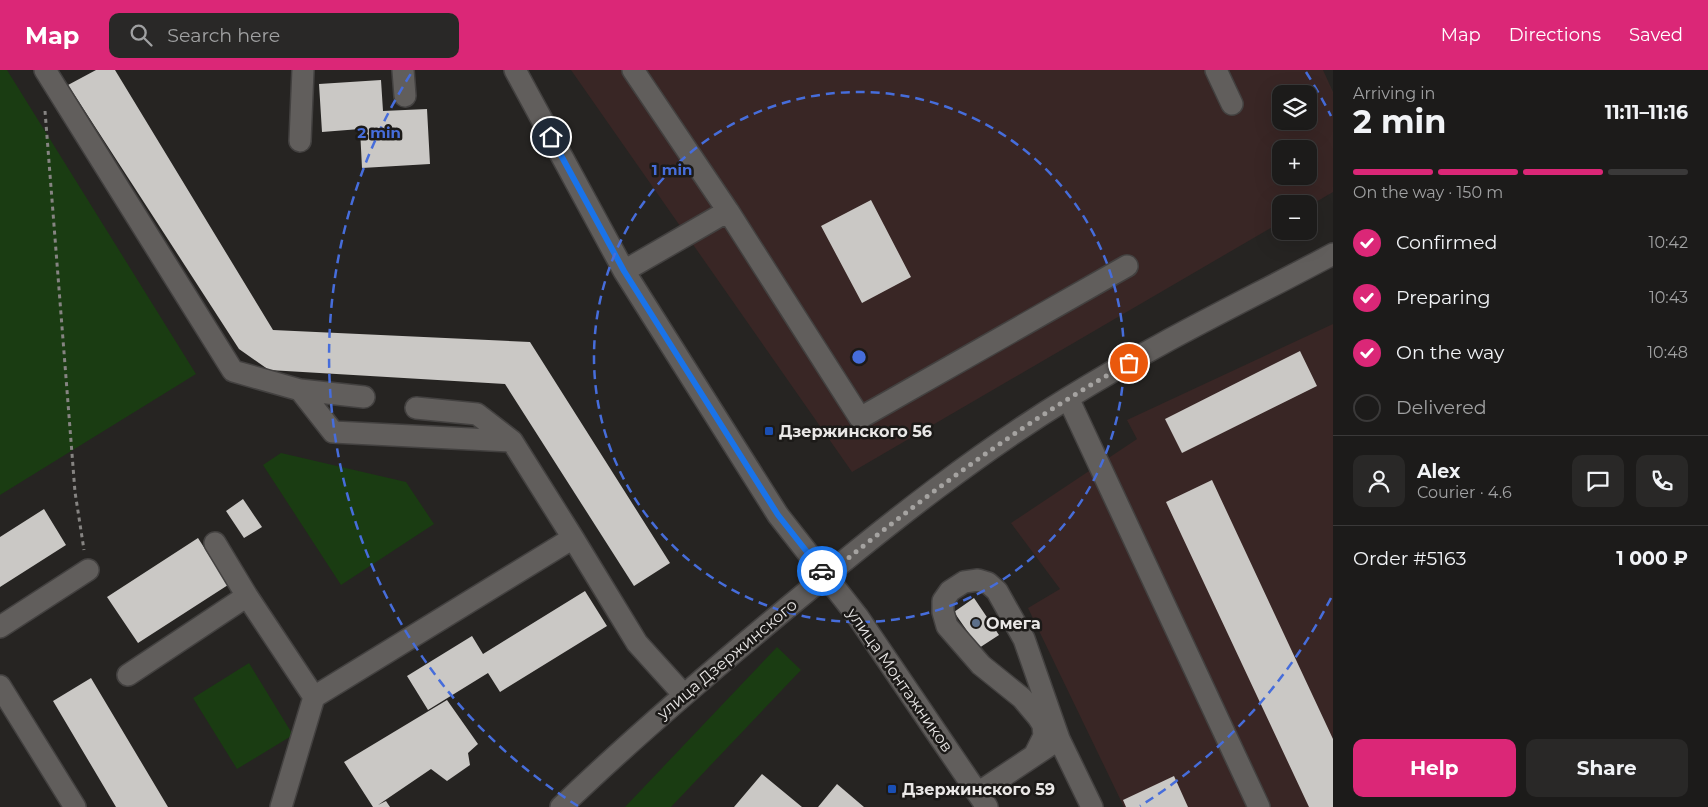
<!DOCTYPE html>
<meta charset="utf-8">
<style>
body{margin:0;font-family:Montserrat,sans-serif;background:#292827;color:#f1f3f6;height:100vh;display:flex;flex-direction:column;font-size:19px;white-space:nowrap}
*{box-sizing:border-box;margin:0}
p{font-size:16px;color:#a0a1a2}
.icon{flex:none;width:28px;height:28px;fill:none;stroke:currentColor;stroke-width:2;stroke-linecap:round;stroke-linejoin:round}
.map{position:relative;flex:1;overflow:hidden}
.details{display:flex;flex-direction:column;background:#1c1b1a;width:375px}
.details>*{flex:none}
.tools{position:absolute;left:1272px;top:15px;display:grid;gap:10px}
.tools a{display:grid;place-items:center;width:45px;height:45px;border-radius:10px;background:#1c1b1a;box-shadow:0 5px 20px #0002,0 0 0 1px #3a3939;font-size:25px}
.pin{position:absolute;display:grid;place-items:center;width:42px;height:42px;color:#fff;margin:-21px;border:2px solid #fff;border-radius:50%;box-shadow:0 1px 5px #0007}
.courier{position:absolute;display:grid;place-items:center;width:50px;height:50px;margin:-25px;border:4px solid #1a73e8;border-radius:50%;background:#fff;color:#222;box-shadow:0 1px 6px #0007}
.overview em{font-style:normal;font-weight:700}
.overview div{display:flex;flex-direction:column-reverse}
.overview{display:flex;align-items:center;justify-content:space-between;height:85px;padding:0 20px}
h1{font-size:32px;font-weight:700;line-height:38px}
.bar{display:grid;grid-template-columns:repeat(4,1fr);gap:8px 5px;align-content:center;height:60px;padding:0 20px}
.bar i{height:6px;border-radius:4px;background:#3a3939}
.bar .current{background:#db2777}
.bar p{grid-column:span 4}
.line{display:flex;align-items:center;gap:12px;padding:0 20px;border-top:1px solid #3a3939}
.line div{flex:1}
.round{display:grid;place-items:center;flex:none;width:52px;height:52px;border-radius:10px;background:#292827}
ol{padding:0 20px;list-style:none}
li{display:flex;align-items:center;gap:15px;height:55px}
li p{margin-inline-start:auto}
li .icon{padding:5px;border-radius:50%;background:#db2777;color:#fff;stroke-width:4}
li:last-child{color:#a0a1a2}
li i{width:28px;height:28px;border:2px solid #3a3939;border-radius:50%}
.action{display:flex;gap:10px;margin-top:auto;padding:10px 20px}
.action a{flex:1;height:58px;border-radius:10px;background:#db2777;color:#fff;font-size:20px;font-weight:700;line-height:58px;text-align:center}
.action a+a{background:#292827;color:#f1f3f6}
header{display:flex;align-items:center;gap:30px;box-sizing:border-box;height:70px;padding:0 25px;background:#db2777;color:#fff}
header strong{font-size:24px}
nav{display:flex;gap:28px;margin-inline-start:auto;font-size:18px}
.search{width:350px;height:45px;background:#292827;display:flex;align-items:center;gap:12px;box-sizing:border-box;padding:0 18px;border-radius:10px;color:#a0a1a2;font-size:19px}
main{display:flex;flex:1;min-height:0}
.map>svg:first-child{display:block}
.industrial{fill:#392625;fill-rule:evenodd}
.green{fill:#1a3c12}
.building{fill:#cac8c5}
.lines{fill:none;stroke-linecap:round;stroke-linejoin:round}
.minor-casing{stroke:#434140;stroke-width:24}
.path{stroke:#868482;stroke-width:3;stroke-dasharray:4 4;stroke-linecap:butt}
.minor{stroke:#615e5c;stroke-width:21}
.done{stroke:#a5a3a1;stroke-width:5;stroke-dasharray:0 9}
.route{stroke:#1a73e8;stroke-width:6}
.ring{fill:none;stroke:#466ddb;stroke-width:2.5;stroke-dasharray:9 6}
.transit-dot{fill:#1a4fb4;stroke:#1c1a18;stroke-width:2}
.service-dot{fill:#5c6f8a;stroke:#1c1a18;stroke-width:2}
.labels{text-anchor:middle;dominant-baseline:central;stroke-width:5;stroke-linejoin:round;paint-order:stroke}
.poi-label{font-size:16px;font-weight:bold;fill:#e9e7e6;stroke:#1c1a18;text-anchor:start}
.street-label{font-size:16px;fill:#e9e7e6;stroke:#1c1a18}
.centre{fill:#466ddb;stroke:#1c1a18;stroke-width:2.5}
.ring-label{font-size:15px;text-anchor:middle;font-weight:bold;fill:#466ddb;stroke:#1c1a18;stroke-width:5;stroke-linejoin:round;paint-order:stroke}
</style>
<header>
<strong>Map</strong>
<div class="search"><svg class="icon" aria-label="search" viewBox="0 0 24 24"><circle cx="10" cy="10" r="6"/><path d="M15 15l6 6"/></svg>Search here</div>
<nav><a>Map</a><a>Directions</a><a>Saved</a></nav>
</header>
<main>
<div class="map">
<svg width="1333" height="737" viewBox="0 0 1333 737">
<rect width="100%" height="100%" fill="#262422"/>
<!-- industrial -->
<path class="industrial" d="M 571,0 L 1323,0 L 1333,22 L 1333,122 L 1309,136 L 1309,134 L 1281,134 L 1281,152 L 852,402 ZM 1281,24 L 1309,24 L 1309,51 L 1281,51 ZM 1281,79 L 1309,79 L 1309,106 L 1281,106 Z
M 1333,254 L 1333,737 L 1124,737 L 1028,538 L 1060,519 L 1011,453 L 1137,369 L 1127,350 Z"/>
<!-- green -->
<path class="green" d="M 0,0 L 7,0 L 196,304 L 0,425 Z
M 281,383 L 406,412 L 434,454 L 341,515 L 263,395 Z
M 777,577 L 801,600 L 671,737 L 625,737 Z
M 249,593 L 293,665 L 237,699 L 193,628 Z"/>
<!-- building -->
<path class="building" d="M 96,0 L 115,0 L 273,260 L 530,272 L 670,493 L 634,516 L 505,314 L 269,300 L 239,279 L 68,15 Z
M 381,10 L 383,41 L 427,39 L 430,94 L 362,98 L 360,59 L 322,62 L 319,14 Z
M 871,130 L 911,207 L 862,233 L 821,156 Z
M 1300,281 L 1317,316 L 1182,383 L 1165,349 Z
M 1212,410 L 1333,669 L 1333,737 L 1309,737 L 1166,432 Z
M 243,429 L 262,457 L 244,468 L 226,441 Z
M 44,439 L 66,475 L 0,517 L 0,467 Z
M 198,468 L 228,515 L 138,573 L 107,527 Z
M 585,521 L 607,556 L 500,622 L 488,603 L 428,640 L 407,606 L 472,566 L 483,584 Z
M 974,528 L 999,565 L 979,578 L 954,542 Z
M 91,608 L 168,737 L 116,737 L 53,631 Z
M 447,630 L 478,674 L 468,683 L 470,695 L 447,711 L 431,699 L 378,735 L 386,731 L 390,737 L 373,737 L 344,692 Z
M 762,704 L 802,737 L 734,737 Z
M 1174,706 L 1188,737 L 1126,737 L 1123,730 Z
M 837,714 L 864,737 L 818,737 Z"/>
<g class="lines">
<!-- minor casing -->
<g class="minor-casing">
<path id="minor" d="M 45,0 L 233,301 L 300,320 L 333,362 L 512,371
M 403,0 L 405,26
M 515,0 L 624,201 L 778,445 L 858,547 L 987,737
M 633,0 L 728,141
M 1216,0 L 1232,34
M 300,71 L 303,0
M 624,201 L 728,141 L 860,348 L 1127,196
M 300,320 L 364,327
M 1068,328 L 1259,737
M 416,338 L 477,344 L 512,371 L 573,468 L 637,573 L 684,625
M 215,473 L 247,526 L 314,627
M 0,557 L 88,500
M 128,605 L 247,526
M 0,616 L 75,737
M 1059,669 L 1092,737
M 978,723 L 1059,669 L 1024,569 L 997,521 L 988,513 L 978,510 L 964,512 L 950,521 L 943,531 L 943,542 L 947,556 L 981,595 L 1022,628 L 1038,647 L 1043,655 L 1044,666 L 1035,684
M 281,737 L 314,627 L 573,468
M 561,737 C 641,660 725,589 810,519 C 892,451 977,384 1068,328 C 1153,275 1245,231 1333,184"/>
</g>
<!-- path -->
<path class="path" d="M 45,41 L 75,422 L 84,480"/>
<!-- minor -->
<use href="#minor" class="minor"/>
</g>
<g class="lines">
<!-- done -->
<path class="done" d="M 822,501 L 826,506 C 922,428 1021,353 1129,293"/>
<!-- route -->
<path class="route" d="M 551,67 L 624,201 L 778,445 L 822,501"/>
</g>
<!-- distance rings -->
<g class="ring">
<circle cx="859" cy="287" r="265"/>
<path d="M1331 528A530 530 0 0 1 1140 736M578 736A530 530 0 0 1 412 2M1306 2A530 530 0 0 1 1331 46"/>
</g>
<!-- markers -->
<g class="transit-dot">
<rect x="764" y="356" width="10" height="10" rx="2.5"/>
<rect x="887" y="714" width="10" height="10" rx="2.5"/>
</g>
<circle class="service-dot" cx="976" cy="553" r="5"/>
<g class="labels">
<!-- poi labels -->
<g class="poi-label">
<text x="779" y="361">Дзержинского 56</text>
<text x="986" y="553">Омега</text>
<text x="902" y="719">Дзержинского 59</text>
</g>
<!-- street labels -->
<g class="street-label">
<text transform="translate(727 589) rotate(-40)">улица Дзержинского</text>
<text transform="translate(900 610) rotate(55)">улица Монтажников</text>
</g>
</g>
<circle cx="859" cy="287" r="8" class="centre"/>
<g class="ring-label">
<text x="379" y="68">2 min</text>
<text x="672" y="105">1 min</text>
</g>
</svg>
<div class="tools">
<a><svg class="icon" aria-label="layers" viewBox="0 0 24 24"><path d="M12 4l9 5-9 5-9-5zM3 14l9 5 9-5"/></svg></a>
<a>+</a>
<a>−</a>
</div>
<div class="pin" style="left:1129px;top:293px;background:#ea580c"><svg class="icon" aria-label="bag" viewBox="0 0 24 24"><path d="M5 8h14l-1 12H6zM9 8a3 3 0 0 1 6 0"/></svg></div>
<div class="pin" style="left:551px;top:67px;background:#1f2937"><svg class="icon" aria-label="home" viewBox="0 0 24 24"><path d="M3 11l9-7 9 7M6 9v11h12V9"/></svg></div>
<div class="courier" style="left:822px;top:501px"><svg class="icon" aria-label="car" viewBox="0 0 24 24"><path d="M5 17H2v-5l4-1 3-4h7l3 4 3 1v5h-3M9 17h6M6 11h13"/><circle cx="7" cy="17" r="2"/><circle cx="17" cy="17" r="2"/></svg></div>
</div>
<section class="details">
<div class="overview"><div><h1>2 min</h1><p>Arriving in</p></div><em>11:11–11:16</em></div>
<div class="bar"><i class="current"></i><i class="current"></i><i class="current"></i><i></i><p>On the way · 150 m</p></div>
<ol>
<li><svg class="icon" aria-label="check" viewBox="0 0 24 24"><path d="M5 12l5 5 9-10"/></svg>Confirmed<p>10:42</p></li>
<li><svg class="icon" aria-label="check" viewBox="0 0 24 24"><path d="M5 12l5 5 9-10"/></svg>Preparing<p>10:43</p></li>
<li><svg class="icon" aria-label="check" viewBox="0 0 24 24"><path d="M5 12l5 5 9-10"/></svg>On the way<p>10:48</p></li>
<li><i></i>Delivered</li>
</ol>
<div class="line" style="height:90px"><a class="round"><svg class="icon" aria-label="person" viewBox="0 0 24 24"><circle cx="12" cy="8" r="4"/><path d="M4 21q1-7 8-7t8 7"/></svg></a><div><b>Alex</b><p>Courier · 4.6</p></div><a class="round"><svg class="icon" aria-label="chat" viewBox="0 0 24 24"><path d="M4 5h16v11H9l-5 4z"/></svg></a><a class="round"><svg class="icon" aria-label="phone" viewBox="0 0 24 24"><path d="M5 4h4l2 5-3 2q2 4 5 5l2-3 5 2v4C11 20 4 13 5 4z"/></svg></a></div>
<div class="line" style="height:65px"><div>Order #5163</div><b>1 000 ₽</b></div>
<div class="action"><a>Help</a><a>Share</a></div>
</section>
</main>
